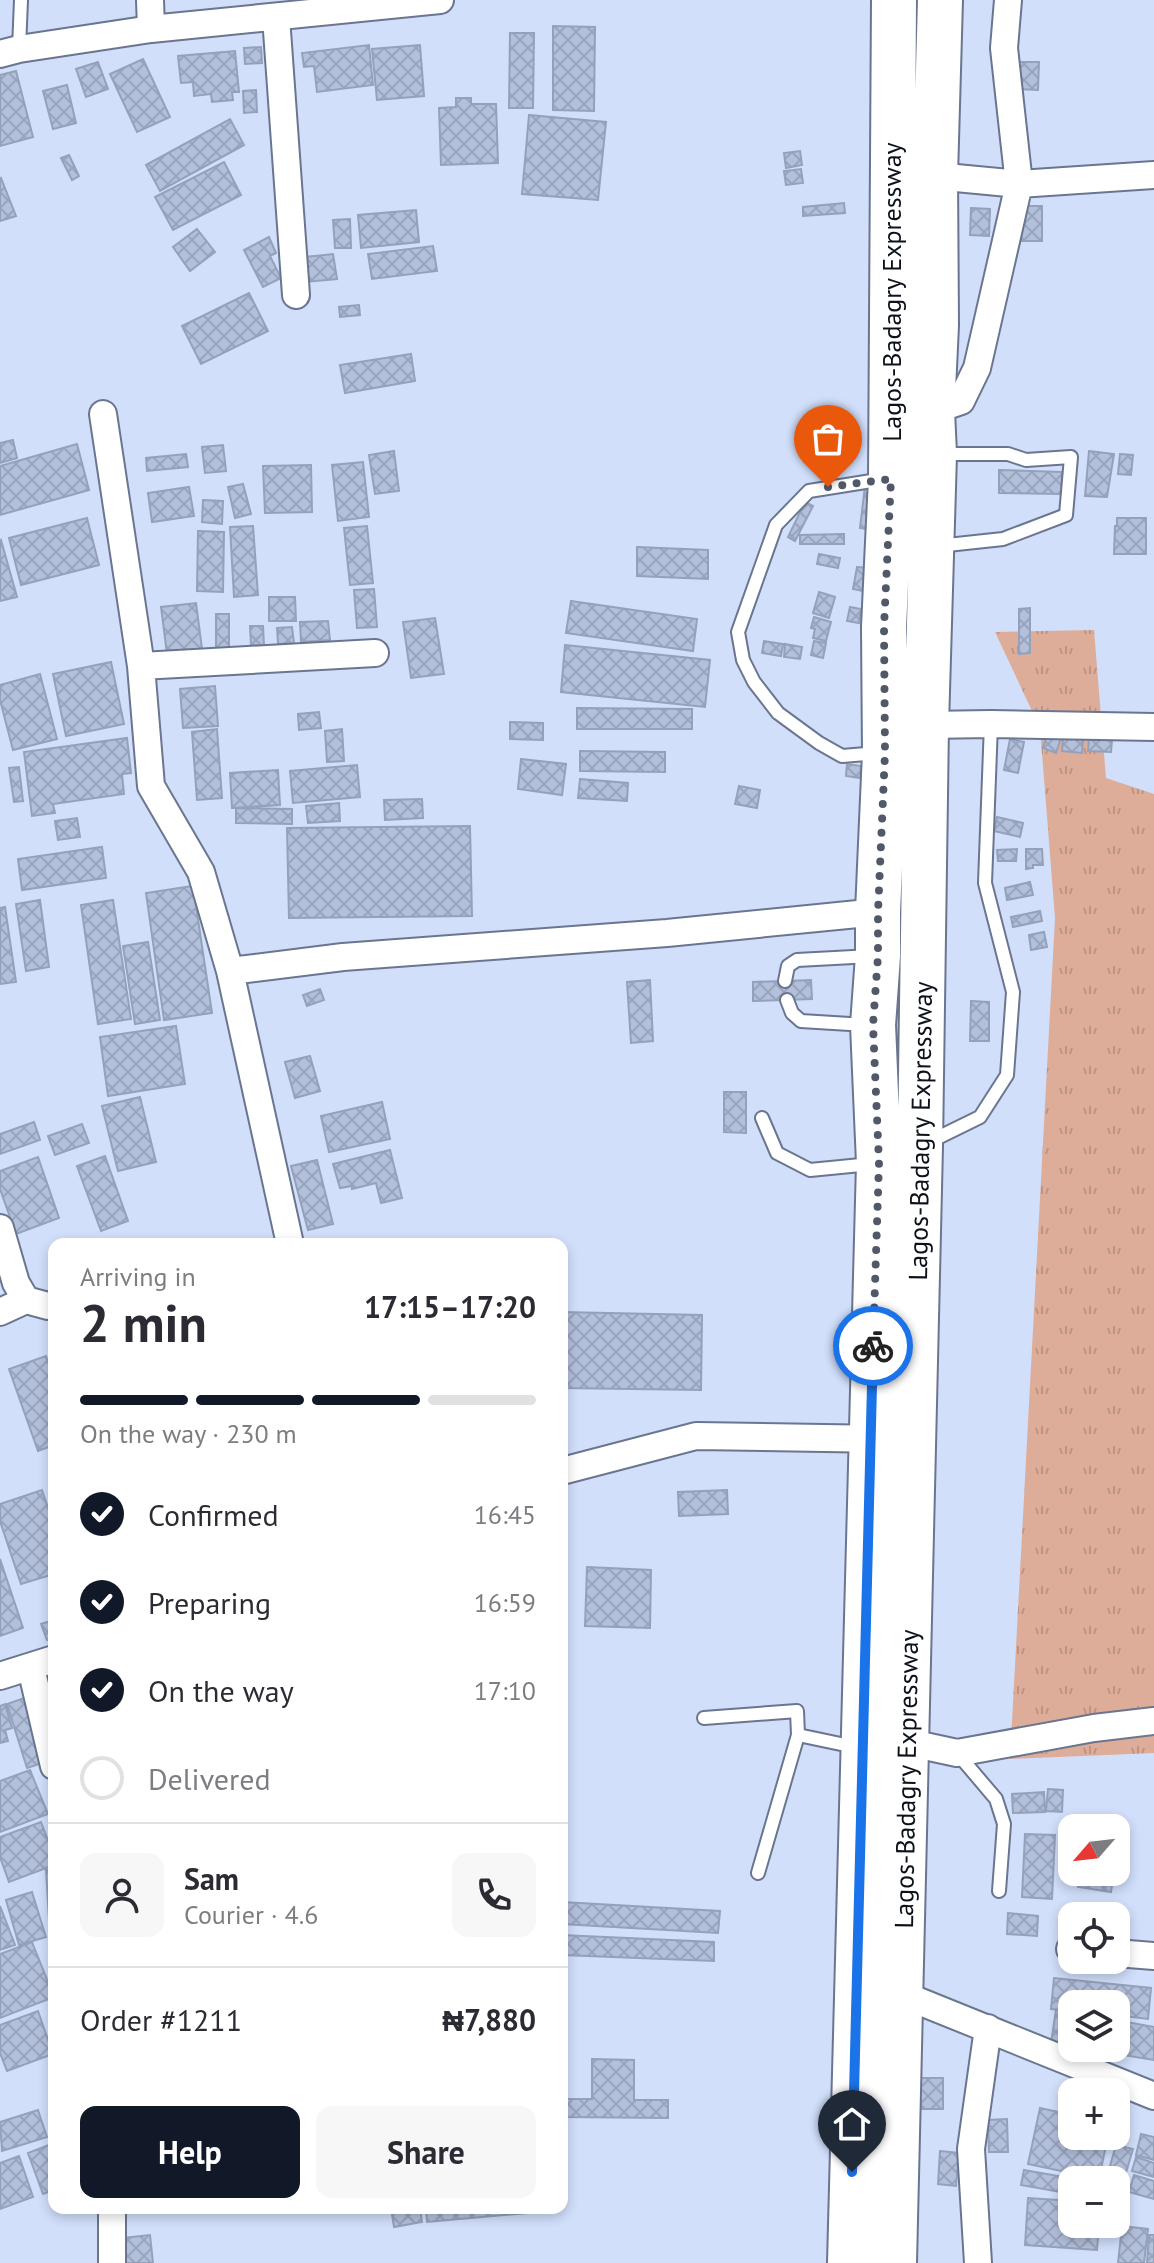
<!DOCTYPE html>
<meta charset="utf-8">
<style>
body{margin:0;font-family:"PT Sans",sans-serif;background:#f7f7f7;color:#2b2b33;height:100vh;display:flex;flex-direction:column;font-size:30px;white-space:nowrap}
*{box-sizing:border-box;margin:0}
p{font-size:26px;color:#7c7c81}
.icon{flex:none;width:44px;height:44px;fill:none;stroke:currentColor;stroke-width:2;stroke-linecap:round;stroke-linejoin:round}
.map{position:relative;flex:1;overflow:hidden}
.side{position:absolute;left:48px;top:1238px;width:520px;height:976px;display:flex;flex-direction:column;background:#fff;border-radius:16px;box-shadow:0 4px 12px #0003}
.side>*{flex:none}
.needle{width:52px;rotate:242deg}
.fabs{position:absolute;left:1058px;top:1814px;display:grid;gap:16px}
.fabs a{display:grid;place-items:center;width:72px;height:72px;border-radius:16px;background:#fff;box-shadow:0 4px 12px #0003;font-size:40px}
.pin{position:absolute;display:grid;place-items:center;width:68px;height:68px;color:#fff;margin:-82px -34px;border-radius:50% 50% 50% 0;rotate:-45deg;box-shadow:0 0 8px #0007}
.pin .icon{rotate:45deg}
.courier{position:absolute;display:grid;place-items:center;width:80px;height:80px;margin:-40px;border:6px solid #1a73e8;border-radius:50%;background:#fff;color:#222;box-shadow:0 2px 10px #0007}
.overview em{font-style:normal;font-weight:600}
.overview div{display:flex;flex-direction:column-reverse}
.overview{display:flex;align-items:center;justify-content:space-between;height:136px;padding:0 32px}
h1{font-size:52px;font-weight:600;line-height:60px}
.bar{display:grid;grid-template-columns:repeat(4,1fr);gap:12px 8px;align-content:center;height:96px;padding:0 32px}
.bar i{height:10px;border-radius:6px;background:#e1e1e2}
.bar .selected{background:#111827}
.bar p{grid-column:span 4}
.line{display:flex;align-items:center;gap:20px;padding:0 32px;border-top:2px solid #e1e1e2}
.line div{flex:1}
.round{display:grid;place-items:center;flex:none;width:84px;height:84px;border-radius:16px;background:#f7f7f7}
ol{padding:0 32px;list-style:none}
li{display:flex;align-items:center;gap:24px;height:88px}
li p{margin-inline-start:auto}
li .icon{padding:8px;border-radius:50%;background:#111827;color:#fff;stroke-width:4}
li:last-child{color:#7c7c81}
li i{width:44px;height:44px;border:4px solid #e1e1e2;border-radius:50%}
.button{display:flex;gap:16px;margin-top:auto;padding:16px 32px}
.button a{flex:1;height:92px;border-radius:16px;background:#111827;color:#fff;font-size:32px;font-weight:600;line-height:92px;text-align:center}
.button a+a{background:#f7f7f7;color:#2b2b33}
.map>svg:first-child{display:block}
.grass{fill:url(#grass-tufts)}
.building{fill:url(#building-cross-hatch);stroke:#94a1bb;stroke-width:2}
.lines{fill:none;stroke-linecap:round;stroke-linejoin:round}
.lane-casing{stroke:#6a768f;stroke-width:16}
.street-casing{stroke:#6a768f;stroke-width:30}
.highway-casing{stroke:#6a768f;stroke-width:48}
.lane{stroke:#fff;stroke-width:12}
.street{stroke:#fff;stroke-width:26}
.highway{stroke:#fff;stroke-width:44}
.done{stroke:#515969;stroke-width:8;stroke-dasharray:0 14.4}
.route{stroke:#1a73e8;stroke-width:10}
.labels{text-anchor:middle;dominant-baseline:central;stroke-width:6;stroke-linejoin:round;paint-order:stroke}
.street-label{font-size:26px;fill:#0c111a;stroke:#fff}
</style>
<div class="map">
<svg width="1154" height="2263" viewBox="0 0 1154 2263">
<defs>
<pattern id="grass-tufts" width="24" height="20" patternUnits="userSpaceOnUse" patternTransform="scale(2)"><rect width="24" height="20" fill="#dead99"/><path d="M3 7l-1-3M5 7V3M7 7l1-3M15 17l-1-3M17 17v-4M19 17l1-3" fill="none" stroke="#bd9483"/></pattern>
<pattern id="building-cross-hatch" width="8" height="8" patternUnits="userSpaceOnUse" patternTransform="scale(2)"><rect width="8" height="8" fill="#b3c0dc"/><path d="M0 0l8 8M0 8l8-8" fill="none" stroke="#99a4bc"/></pattern>
</defs>
<rect width="100%" height="100%" fill="#d1dffb"/>
<!-- grass -->
<path class="grass" d="M 1094,630 L 1106,778 L 1154,794 L 1154,1753 L 1010,1759 L 1055,918 L 1040,728 L 995,632 Z"/>
<!-- building -->
<path class="building" d="M 553,26 L 595,27 L 594,111 L 553,110 Z
M 510,33 L 534,33 L 533,108 L 509,108 Z
M 369,45 L 373,85 L 317,92 L 314,66 L 304,67 L 302,53 Z
M 420,45 L 424,96 L 377,100 L 372,49 Z
M 261,47 L 262,63 L 245,64 L 244,48 Z
M 235,51 L 239,92 L 232,92 L 233,100 L 212,102 L 211,94 L 194,96 L 193,82 L 181,83 L 178,56 Z
M 143,59 L 170,117 L 137,132 L 110,74 Z
M 98,62 L 108,89 L 86,97 L 76,69 Z
M 1018,62 L 1039,62 L 1038,90 L 1017,89 Z
M 16,71 L 33,137 L 0,146 L 0,75 Z
M 67,85 L 76,123 L 53,129 L 43,91 Z
M 256,90 L 257,112 L 244,113 L 243,91 Z
M 456,98 L 471,98 L 471,104 L 496,104 L 498,163 L 441,165 L 439,108 L 456,107 Z
M 529,115 L 606,122 L 598,200 L 522,194 Z
M 230,119 L 244,145 L 160,191 L 146,165 Z
M 800,151 L 802,165 L 786,168 L 784,153 Z
M 69,155 L 79,176 L 72,180 L 61,158 Z
M 224,162 L 241,195 L 173,230 L 155,197 Z
M 801,169 L 803,183 L 786,185 L 784,171 Z
M 1,178 L 16,216 L 0,221 L 0,179 Z
M 844,203 L 845,213 L 803,216 L 803,207 Z
M 1022,206 L 1042,206 L 1042,241 L 1021,241 Z
M 971,208 L 990,209 L 989,236 L 970,235 Z
M 416,210 L 419,242 L 361,248 L 358,215 Z
M 350,219 L 351,248 L 335,248 L 333,220 Z
M 197,229 L 215,252 L 190,271 L 173,247 Z
M 269,237 L 276,253 L 270,256 L 281,278 L 263,287 L 244,250 Z
M 433,246 L 437,271 L 372,279 L 368,254 Z
M 333,254 L 337,279 L 305,282 L 305,257 Z
M 249,293 L 268,331 L 201,364 L 182,326 Z
M 359,305 L 360,315 L 340,317 L 339,307 Z
M 411,354 L 415,381 L 345,393 L 340,365 Z
M 13,440 L 17,458 L 0,463 L 0,443 Z
M 77,444 L 89,490 L 0,515 L 0,466 Z
M 223,445 L 226,471 L 205,473 L 202,447 Z
M 394,451 L 399,491 L 375,494 L 369,455 Z
M 1089,451 L 1114,454 L 1107,497 L 1085,496 Z
M 186,454 L 188,467 L 147,471 L 146,458 Z
M 1120,454 L 1133,455 L 1131,475 L 1118,474 Z
M 363,462 L 369,517 L 338,521 L 332,465 Z
M 311,465 L 312,512 L 265,513 L 263,466 Z
M 999,470 L 1062,472 L 1061,494 L 999,493 Z
M 243,484 L 251,514 L 235,518 L 228,487 Z
M 865,486 L 872,487 L 866,529 L 860,528 Z
M 189,487 L 194,516 L 152,522 L 148,493 Z
M 203,500 L 223,501 L 222,524 L 202,522 Z
M 805,502 L 813,506 L 795,541 L 788,537 Z
M 87,518 L 99,565 L 21,585 L 9,538 Z
M 1117,518 L 1146,518 L 1146,554 L 1114,554 L 1115,526 L 1117,526 Z
M 253,526 L 258,595 L 234,597 L 230,527 Z
M 367,526 L 373,583 L 350,585 L 344,528 Z
M 198,531 L 224,532 L 223,592 L 197,591 Z
M 844,534 L 844,544 L 800,544 L 800,535 Z
M 1,540 L 17,597 L 0,601 L 0,541 Z
M 637,547 L 708,550 L 708,579 L 637,576 Z
M 819,554 L 840,558 L 838,568 L 817,564 Z
M 857,567 L 867,568 L 863,591 L 853,589 Z
M 374,589 L 377,627 L 357,628 L 354,590 Z
M 819,592 L 835,597 L 829,618 L 813,613 Z
M 269,597 L 295,597 L 296,621 L 269,621 Z
M 571,601 L 697,619 L 693,651 L 566,633 Z
M 196,603 L 202,649 L 167,654 L 161,607 Z
M 850,607 L 861,609 L 859,623 L 847,621 Z
M 1030,608 L 1030,653 L 1019,654 L 1019,609 Z
M 216,614 L 229,614 L 229,648 L 216,648 Z
M 814,617 L 831,622 L 826,641 L 813,638 L 815,629 L 811,628 Z
M 435,618 L 444,674 L 411,678 L 403,622 Z
M 328,621 L 330,640 L 301,642 L 300,622 Z
M 250,626 L 263,626 L 264,645 L 251,645 Z
M 292,627 L 294,643 L 278,644 L 277,628 Z
M 764,641 L 783,644 L 781,656 L 762,653 Z
M 814,641 L 826,643 L 823,658 L 811,655 Z
M 785,644 L 802,647 L 800,659 L 784,657 Z
M 565,645 L 710,660 L 705,707 L 561,692 Z
M 111,662 L 124,724 L 66,736 L 53,674 Z
M 40,674 L 57,739 L 13,750 L 0,700 L 0,685 Z
M 215,686 L 218,726 L 183,728 L 180,689 Z
M 577,708 L 692,709 L 692,729 L 577,729 Z
M 319,712 L 321,728 L 299,730 L 298,714 Z
M 510,722 L 543,723 L 543,740 L 510,739 Z
M 217,729 L 222,798 L 197,800 L 192,732 Z
M 342,729 L 344,761 L 327,762 L 325,731 Z
M 1048,731 L 1062,735 L 1056,753 L 1043,748 Z
M 127,738 L 131,773 L 122,774 L 124,794 L 53,804 L 55,813 L 32,816 L 24,752 Z
M 1063,738 L 1083,740 L 1082,753 L 1062,751 Z
M 1010,739 L 1024,742 L 1018,773 L 1004,770 Z
M 1089,739 L 1112,740 L 1111,752 L 1088,751 Z
M 580,751 L 665,752 L 665,772 L 580,771 Z
M 521,759 L 566,764 L 562,795 L 518,789 Z
M 847,764 L 861,766 L 860,778 L 846,776 Z
M 357,765 L 360,797 L 293,803 L 290,771 Z
M 19,767 L 23,801 L 14,802 L 9,768 Z
M 278,770 L 280,805 L 232,808 L 230,773 Z
M 580,779 L 628,783 L 627,801 L 578,798 Z
M 739,786 L 760,790 L 757,808 L 735,804 Z
M 422,799 L 423,818 L 385,820 L 384,800 Z
M 339,803 L 340,821 L 308,823 L 306,806 Z
M 236,808 L 292,809 L 292,824 L 236,823 Z
M 997,817 L 1023,823 L 1020,837 L 994,831 Z
M 77,818 L 80,837 L 58,840 L 55,821 Z
M 470,826 L 472,916 L 289,918 L 287,828 Z
M 102,847 L 106,878 L 22,890 L 18,859 Z
M 1017,849 L 1016,861 L 998,861 L 997,850 Z
M 1026,849 L 1042,849 L 1043,865 L 1033,865 L 1033,868 L 1026,869 Z
M 1030,882 L 1033,895 L 1007,900 L 1005,888 Z
M 193,886 L 212,1013 L 164,1020 L 146,893 Z
M 40,900 L 49,967 L 26,971 L 16,904 Z
M 113,900 L 131,1019 L 98,1024 L 81,905 Z
M 5,907 L 16,982 L 0,984 L 0,908 Z
M 1040,911 L 1042,921 L 1013,927 L 1011,917 Z
M 1044,932 L 1047,947 L 1031,950 L 1029,935 Z
M 148,942 L 160,1020 L 135,1024 L 123,946 Z
M 650,980 L 653,1041 L 631,1043 L 627,982 Z
M 811,980 L 812,999 L 753,1001 L 753,982 Z
M 320,989 L 324,1000 L 307,1006 L 303,995 Z
M 971,1001 L 989,1002 L 989,1041 L 970,1041 Z
M 176,1026 L 185,1084 L 108,1096 L 100,1037 Z
M 310,1056 L 320,1091 L 295,1098 L 285,1062 Z
M 724,1092 L 746,1092 L 746,1133 L 724,1132 Z
M 140,1097 L 156,1162 L 118,1171 L 102,1106 Z
M 382,1102 L 390,1139 L 329,1152 L 321,1116 Z
M 34,1122 L 40,1140 L 0,1154 L 0,1134 Z
M 82,1124 L 89,1143 L 55,1155 L 48,1136 Z
M 390,1150 L 402,1198 L 381,1203 L 376,1183 L 352,1189 L 352,1186 L 340,1188 L 333,1164 Z
M 105,1156 L 128,1221 L 101,1231 L 77,1166 Z
M 38,1157 L 59,1218 L 16,1234 L 0,1189 L 0,1171 Z
M 317,1160 L 333,1224 L 308,1230 L 291,1166 Z
M 562,1312 L 702,1315 L 701,1390 L 562,1388 Z
M 46,1356 L 54,1380 L 54,1445 L 38,1451 L 9,1369 Z
M 42,1490 L 54,1526 L 54,1574 L 21,1584 L 0,1521 L 0,1504 Z
M 727,1490 L 728,1514 L 679,1516 L 678,1492 Z
M 0,1559 L 23,1628 L 0,1636 Z
M 587,1567 L 651,1570 L 650,1628 L 585,1626 Z
M 54,1620 L 54,1638 L 47,1640 L 41,1624 Z
M 27,1697 L 48,1761 L 27,1768 L 7,1704 Z
M 5,1704 L 12,1728 L 5,1730 L 8,1741 L 0,1743 L 0,1706 Z
M 30,1770 L 48,1814 L 0,1832 L 0,1781 Z
M 1048,1789 L 1063,1790 L 1062,1812 L 1046,1811 Z
M 1044,1792 L 1045,1812 L 1013,1813 L 1012,1794 Z
M 41,1822 L 54,1856 L 54,1865 L 9,1882 L 0,1857 L 0,1837 Z
M 1025,1834 L 1055,1835 L 1052,1899 L 1022,1897 Z
M 46,1870 L 54,1870 L 54,1920 L 49,1920 Z
M 1080,1872 L 1114,1872 L 1111,1892 L 1078,1887 Z
M 32,1892 L 46,1937 L 19,1945 L 6,1900 Z
M 562,1902 L 720,1911 L 718,1933 L 562,1924 Z
M 0,1906 L 15,1945 L 0,1950 Z
M 1008,1913 L 1038,1916 L 1037,1936 L 1007,1934 Z
M 562,1935 L 714,1942 L 714,1961 L 562,1955 Z
M 32,1942 L 54,1997 L 0,2018 L 0,1954 Z
M 1054,1978 L 1151,1988 L 1148,2019 L 1116,2015 L 1116,2004 L 1072,2004 L 1072,2011 L 1051,2009 Z
M 1056,2010 L 1072,2013 L 1072,2047 L 1051,2043 Z
M 38,2011 L 53,2054 L 7,2071 L 0,2053 L 0,2025 Z
M 1116,2020 L 1154,2027 L 1154,2060 L 1081,2048 L 1116,2048 Z
M 592,2059 L 634,2060 L 634,2100 L 668,2100 L 668,2118 L 562,2117 L 562,2099 L 592,2099 Z
M 920,2078 L 943,2078 L 943,2109 L 921,2109 Z
M 1040,2108 L 1072,2115 L 1072,2136 L 1108,2136 L 1099,2179 L 1028,2164 Z
M 38,2110 L 47,2137 L 2,2151 L 0,2122 Z
M 1007,2119 L 1008,2152 L 989,2152 L 988,2120 Z
M 1141,2134 L 1154,2137 L 1154,2160 L 1136,2155 Z
M 54,2143 L 54,2190 L 43,2194 L 28,2153 Z
M 1116,2145 L 1133,2149 L 1120,2193 L 1116,2192 L 1116,2180 L 1106,2180 Z
M 940,2151 L 959,2153 L 956,2186 L 938,2184 Z
M 19,2156 L 33,2197 L 0,2209 L 0,2163 Z
M 1136,2157 L 1154,2163 L 1154,2177 L 1132,2171 Z
M 1024,2170 L 1081,2180 L 1072,2180 L 1072,2194 L 1021,2185 Z
M 1134,2175 L 1154,2181 L 1154,2199 L 1129,2192 Z
M 1028,2198 L 1072,2201 L 1072,2224 L 1099,2224 L 1097,2250 L 1025,2245 Z
M 391,2208 L 420,2208 L 422,2222 L 394,2227 Z
M 426,2208 L 528,2208 L 528,2213 L 427,2222 Z
M 1122,2226 L 1148,2229 L 1144,2263 L 1118,2263 Z
M 150,2235 L 153,2263 L 126,2263 L 123,2238 Z
M 1149,2235 L 1154,2235 L 1154,2263 L 1147,2263 Z"/>
<g class="lines">
<!-- lane casing -->
<g class="lane-casing">
<path id="lane" d="M 19,49 L 21,0
M 938,546 L 1003,539 L 1066,515 L 1071,457 L 1026,460 L 1008,454 L 941,454
M 878,753 L 842,756 L 819,743 L 778,713 L 754,682 L 743,660 L 738,632 L 776,525 L 809,491 L 884,479
M 785,981 L 788,966 L 797,960 L 872,956
M 787,1000 L 792,1013 L 801,1021 L 866,1025
M 762,1118 L 777,1153 L 810,1170 L 871,1164
M 931,1141 L 980,1117 L 1007,1075 L 1013,992 L 985,883 L 991,724
M 704,1718 L 797,1711 L 798,1735 L 855,1747
M 957,1753 L 996,1799 L 1004,1824 L 999,1891
M 758,1873 L 798,1735"/>
</g>
<!-- street casing -->
<g class="street-casing">
<path id="street" d="M 150,0 L 151,29
M 276,17 L 296,295
M 0,54 L 19,49 L 151,29 L 440,0
M 935,176 L 1019,184 L 1154,175
M 932,411 L 961,401 L 977,368 L 1019,184 L 1004,48 L 1008,0
M 103,414 L 141,666 L 151,786 L 201,872 L 230,971 L 290,1244
M 141,666 L 375,653
M 926,725 L 991,724 L 1154,727
M 230,971 L 343,957 L 667,933 L 878,912
M 0,1228 L 16,1283 L 26,1300 L 48,1306 L 54,1304
M 0,1312 L 26,1300
M 562,1471 L 696,1436 L 886,1439
M 31,1668 L 54,1766
M 0,1676 L 54,1659
M 906,1742 L 957,1753 L 1094,1728 L 1154,1721
M 1070,1949 L 1072,1949
M 1116,1953 L 1154,1956
M 901,1994 L 1154,2096
M 112,2208 L 112,2263
M 978,2263 L 971,2149 L 988,2028"/>
</g>
<!-- highway casing -->
<g class="highway-casing">
<path id="highway" d="M 850,2263 L 879,1163 L 873,1025 L 878,956 L 878,912 L 885,753 L 884,627 L 891,479 L 894,0
M 894,2263 L 920,1146 L 926,725 L 934,454 L 932,411 L 936,325 L 935,176 L 940,0"/>
</g>
<!-- lane -->
<use href="#lane" class="lane"/>
<!-- street -->
<use href="#street" class="street"/>
<!-- highway -->
<use href="#highway" class="highway"/>
</g>
<g class="lines">
<!-- done -->
<path class="done" d="M 828,487 L 891,479 L 884,627 L 885,753 L 878,912 L 878,956 L 873,1025 L 879,1163 L 873,1346"/>
<!-- route -->
<path class="route" d="M 852,2172 L 873,1346"/>
</g>
<g class="labels">
<!-- street labels -->
<g class="street-label">
<text transform="translate(891 292) rotate(-90)">Lagos-Badagry Expressway</text>
<text transform="translate(920 1131) rotate(-89)">Lagos-Badagry Expressway</text>
<text transform="translate(906 1779) rotate(-89)">Lagos-Badagry Expressway</text>
</g>
</g>
</svg>
<div class="fabs">
<a><svg class="needle" viewBox="-14 -14 28 28"><path d="M0-13l5 13h-10z" fill="#e53935"/><path d="M0 13l5-13h-10z" fill="#7c7c81"/></svg></a>
<a><svg class="icon" aria-label="locate" viewBox="0 0 24 24"><circle cx="12" cy="12" r="6"/><path d="M12 2v4M12 18v4M2 12h4M18 12h4"/></svg></a>
<a><svg class="icon" aria-label="layers" viewBox="0 0 24 24"><path d="M12 4l9 5-9 5-9-5zM3 14l9 5 9-5"/></svg></a>
<a>+</a>
<a>−</a>
</div>
<div class="pin" style="left:828px;top:487px;background:#ea580c"><svg class="icon" aria-label="bag" viewBox="0 0 24 24"><path d="M5 8h14l-1 12H6zM9 8a3 3 0 0 1 6 0"/></svg></div>
<div class="pin" style="left:852px;top:2172px;background:#1f2937"><svg class="icon" aria-label="home" viewBox="0 0 24 24"><path d="M3 11l9-7 9 7M6 9v11h12V9"/></svg></div>
<div class="courier" style="left:873px;top:1346px"><svg class="icon" aria-label="bike" viewBox="0 0 24 24"><circle cx="6" cy="16" r="4"/><circle cx="18" cy="16" r="4"/><path d="M6 16l4-8h5l3 8M10 8l3 8H6M13 5h3"/></svg></div>
<section class="side">
<div class="overview"><div><h1>2 min</h1><p>Arriving in</p></div><em>17:15–17:20</em></div>
<div class="bar"><i class="selected"></i><i class="selected"></i><i class="selected"></i><i></i><p>On the way · 230 m</p></div>
<ol>
<li><svg class="icon" aria-label="check" viewBox="0 0 24 24"><path d="M5 12l5 5 9-10"/></svg>Confirmed<p>16:45</p></li>
<li><svg class="icon" aria-label="check" viewBox="0 0 24 24"><path d="M5 12l5 5 9-10"/></svg>Preparing<p>16:59</p></li>
<li><svg class="icon" aria-label="check" viewBox="0 0 24 24"><path d="M5 12l5 5 9-10"/></svg>On the way<p>17:10</p></li>
<li><i></i>Delivered</li>
</ol>
<div class="line" style="height:144px"><a class="round"><svg class="icon" aria-label="person" viewBox="0 0 24 24"><circle cx="12" cy="8" r="4"/><path d="M4 21q1-7 8-7t8 7"/></svg></a><div><b>Sam</b><p>Courier · 4.6</p></div><a class="round"><svg class="icon" aria-label="phone" viewBox="0 0 24 24"><path d="M5 4h4l2 5-3 2q2 4 5 5l2-3 5 2v4C11 20 4 13 5 4z"/></svg></a></div>
<div class="line" style="height:104px"><div>Order #1211</div><b>₦7,880</b></div>
<div class="button"><a>Help</a><a>Share</a></div>
</section>
</div>
